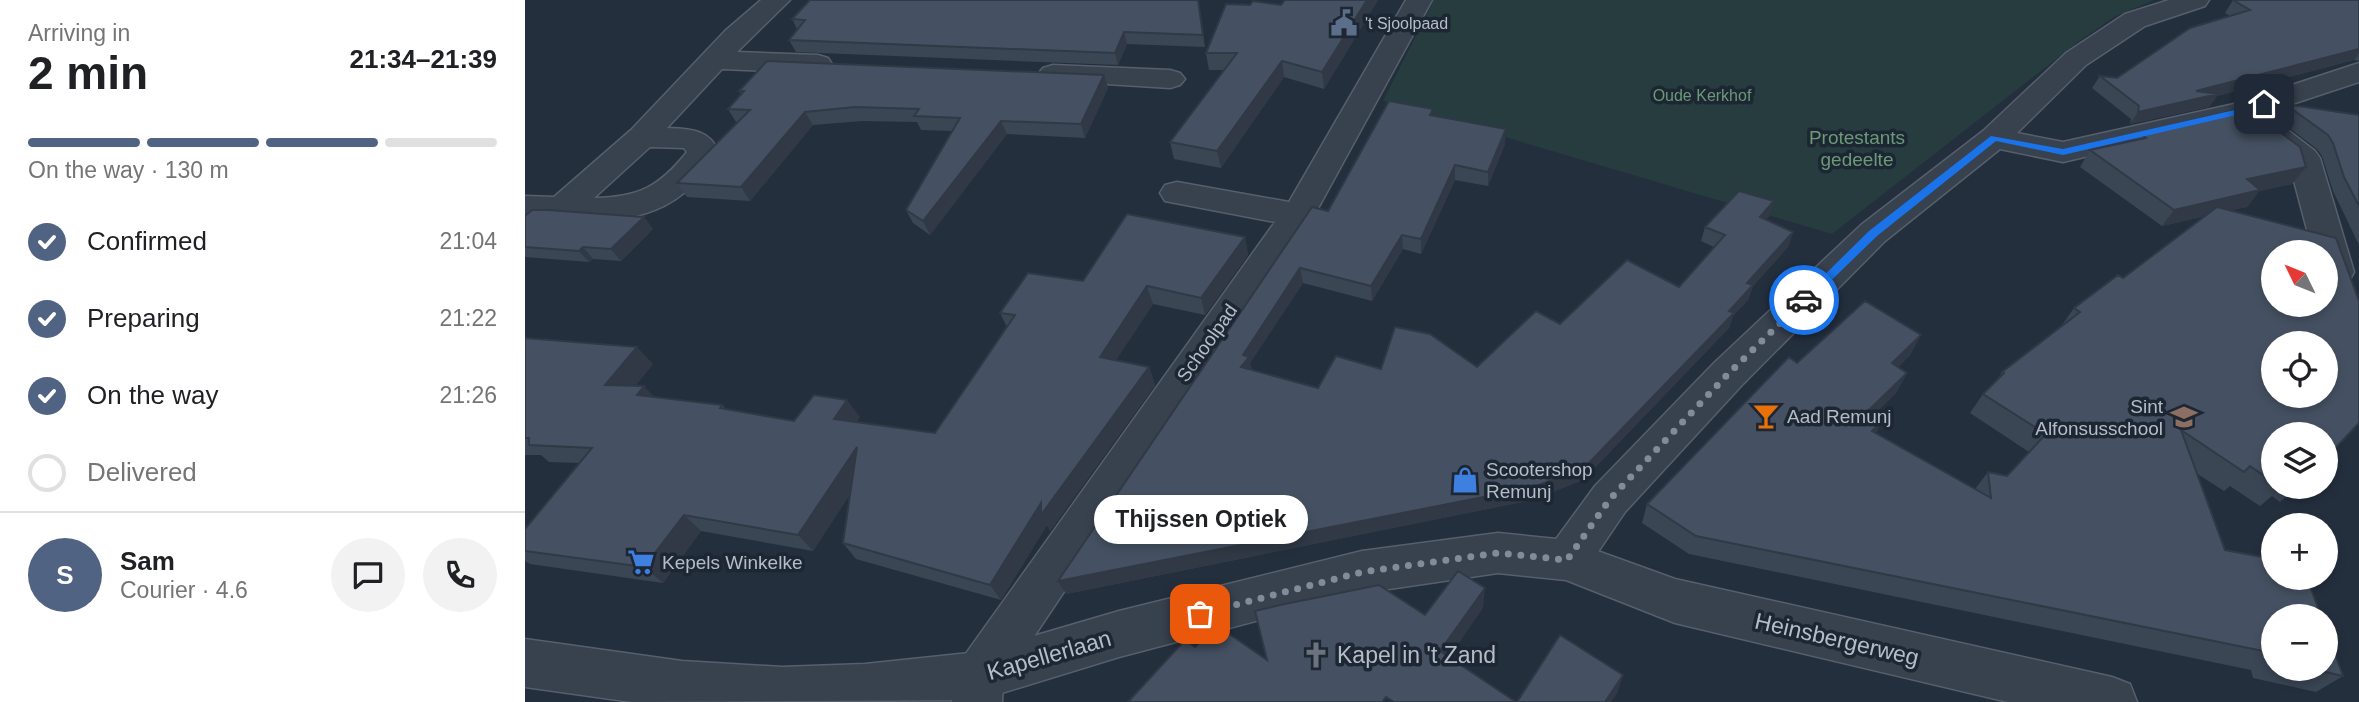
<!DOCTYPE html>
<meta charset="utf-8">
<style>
body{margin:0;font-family:Helvetica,sans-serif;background:#f2f2f2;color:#202124;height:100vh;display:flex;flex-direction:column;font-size:26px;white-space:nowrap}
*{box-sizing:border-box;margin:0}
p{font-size:23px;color:#757577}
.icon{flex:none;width:38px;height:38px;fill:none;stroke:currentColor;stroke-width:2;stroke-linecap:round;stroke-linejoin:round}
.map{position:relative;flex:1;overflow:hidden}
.details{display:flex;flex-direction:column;background:#fff;width:525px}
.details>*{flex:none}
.needle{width:46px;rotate:313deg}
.buttons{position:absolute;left:1736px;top:240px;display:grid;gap:14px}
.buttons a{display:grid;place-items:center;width:77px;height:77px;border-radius:50%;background:#fff;box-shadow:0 4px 10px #0003;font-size:35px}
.pin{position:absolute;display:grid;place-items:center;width:60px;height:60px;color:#fff;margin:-30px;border-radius:14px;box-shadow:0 4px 10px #0006}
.courier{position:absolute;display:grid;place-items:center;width:70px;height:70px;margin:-35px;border:5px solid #1a73e8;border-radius:50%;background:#fff;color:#222;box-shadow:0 2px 9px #0007}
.bubble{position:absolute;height:49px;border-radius:24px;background:#fff;box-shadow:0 4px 10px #0003;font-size:23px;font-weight:600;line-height:49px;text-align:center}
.summary em{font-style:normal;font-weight:600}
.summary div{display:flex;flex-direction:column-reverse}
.summary{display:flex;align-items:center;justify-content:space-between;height:119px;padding:0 28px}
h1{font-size:46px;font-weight:600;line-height:52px}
.bar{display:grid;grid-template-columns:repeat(4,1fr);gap:10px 7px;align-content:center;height:84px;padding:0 28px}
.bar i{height:9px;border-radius:5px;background:#e0e0e0}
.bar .current{background:#506383}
.bar p{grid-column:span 4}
.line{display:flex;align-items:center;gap:18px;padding:0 28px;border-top:2px solid #e0e0e0}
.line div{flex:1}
.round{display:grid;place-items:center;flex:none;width:74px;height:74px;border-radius:37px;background:#f2f2f2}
ol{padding:0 28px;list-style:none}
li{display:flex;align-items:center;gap:21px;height:77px}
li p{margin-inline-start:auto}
li .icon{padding:7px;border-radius:50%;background:#506383;color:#fff;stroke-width:4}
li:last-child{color:#757577}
li i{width:38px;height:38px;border:4px solid #e0e0e0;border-radius:50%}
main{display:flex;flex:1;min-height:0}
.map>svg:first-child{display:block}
.green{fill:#263c3f}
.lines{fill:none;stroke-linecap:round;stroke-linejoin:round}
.minor-casing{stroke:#565f6c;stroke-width:3}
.tertiary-casing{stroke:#565f6c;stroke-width:3}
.minor{fill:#38414e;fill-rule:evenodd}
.tertiary{fill:#38414e;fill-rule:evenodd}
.wall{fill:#3b4654}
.shaded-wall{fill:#303945}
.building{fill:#455162;stroke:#303945;stroke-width:2;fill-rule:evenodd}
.route{fill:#1a73e8}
.done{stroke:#828b98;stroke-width:7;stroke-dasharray:0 12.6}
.labels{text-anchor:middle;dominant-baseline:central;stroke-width:7;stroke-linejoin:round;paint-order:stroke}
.far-poi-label{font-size:16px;fill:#b4bcc9;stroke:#1d2633;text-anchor:start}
.far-park-label{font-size:16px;fill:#6b9a76;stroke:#1d2633}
.park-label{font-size:19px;fill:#6b9a76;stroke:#1d2633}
.street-label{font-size:19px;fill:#b4bcc9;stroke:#1d2633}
.poi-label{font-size:19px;fill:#b4bcc9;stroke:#1d2633;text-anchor:start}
.near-street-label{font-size:23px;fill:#b4bcc9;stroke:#1d2633}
.near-poi-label{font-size:23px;fill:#b4bcc9;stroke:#1d2633;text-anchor:start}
</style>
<main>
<section class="details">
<div class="summary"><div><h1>2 min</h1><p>Arriving in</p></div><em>21:34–21:39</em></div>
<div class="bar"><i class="current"></i><i class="current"></i><i class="current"></i><i></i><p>On the way · 130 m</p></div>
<ol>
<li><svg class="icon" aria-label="check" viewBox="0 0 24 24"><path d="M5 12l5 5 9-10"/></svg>Confirmed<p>21:04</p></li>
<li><svg class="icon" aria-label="check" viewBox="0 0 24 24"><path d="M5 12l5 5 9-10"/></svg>Preparing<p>21:22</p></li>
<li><svg class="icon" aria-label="check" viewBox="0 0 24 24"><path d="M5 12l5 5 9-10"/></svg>On the way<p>21:26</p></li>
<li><i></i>Delivered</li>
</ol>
<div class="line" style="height:126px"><b class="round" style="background:#506383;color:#fff">S</b><div><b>Sam</b><p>Courier · 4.6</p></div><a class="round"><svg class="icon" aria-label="chat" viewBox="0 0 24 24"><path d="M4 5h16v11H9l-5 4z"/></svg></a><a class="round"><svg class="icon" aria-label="phone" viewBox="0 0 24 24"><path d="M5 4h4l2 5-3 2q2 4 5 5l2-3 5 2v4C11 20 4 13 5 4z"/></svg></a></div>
</section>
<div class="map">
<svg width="1834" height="702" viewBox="0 0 1834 702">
<rect width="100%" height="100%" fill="#242f3e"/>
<!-- green -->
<path class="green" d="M 909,0 L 1629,0 L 1589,17 L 1553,42 L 1307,234 L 858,101 Z"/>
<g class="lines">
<!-- minor casing -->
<g class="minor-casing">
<path id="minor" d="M 236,0 L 265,0 L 212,52 L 293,55 L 303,58 L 307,64 L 303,70 L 293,73 L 197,69 L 142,128 C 165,129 185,129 194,153 C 141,233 85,220 0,218 L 0,196 L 29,197 L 106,130 L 200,31 ZM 125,147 L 159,148 L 162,152 C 134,187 114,197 69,198 Z
M 881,0 L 907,0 L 785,223 L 478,683 L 477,702 L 427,702 L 429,676 L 437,659 L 750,222 L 640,201 L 635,193 L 640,185 L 652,182 L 764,202 Z
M 1644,0 L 1684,0 L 1680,6 L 1620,26 L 1561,65 L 1492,133 L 1538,142 L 1709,104 L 1834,63 L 1834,82 L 1728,117 L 1538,162 L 1475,149 L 1360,241 L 1217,385 L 1100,512 L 1058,574 L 1042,580 L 1026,574 L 1019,560 L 1026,546 L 1070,486 L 1189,363 L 1336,225 L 1458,131 L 1541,53 L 1600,14 Z
M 528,65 L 645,70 L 655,73 L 660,79 L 655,85 L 645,88 L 518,80 L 513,74 L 518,68 Z
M 1736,116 L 1747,118 L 1790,151 L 1795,158 L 1829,272 L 1824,281 L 1811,285 L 1801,282 L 1801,252 L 1788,252 L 1764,162 L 1721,125 L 1725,118 Z"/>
</g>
<!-- tertiary casing -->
<g class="tertiary-casing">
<path id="tertiary" d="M 973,533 L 1042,540 L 1150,579 L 1587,677 L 1605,684 L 1612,702 L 1483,702 L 1150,623 L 1041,580 L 973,573 L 837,593 L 594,657 L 454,700 L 107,702 L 0,687 L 0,639 L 157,661 L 257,667 L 340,664 L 454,652 L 594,611 L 837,551 Z"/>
</g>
<!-- minor -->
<use href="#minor" class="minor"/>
<!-- tertiary -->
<use href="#tertiary" class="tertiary"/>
</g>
<!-- wall -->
<path class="wall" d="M 673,0 L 680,47 L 602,44 L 593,65 L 271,52 L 264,40 L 272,29 L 267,19 Z
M 760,0 L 853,0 L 799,89 L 759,77 L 696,168 L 649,159 L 645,142 L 699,70 L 684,70 L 681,53 L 756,5 Z
M 1708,0 L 1834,0 L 1834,61 L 1829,60 L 1692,96 L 1684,107 L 1605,124 L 1606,119 L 1567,88 L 1575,76 L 1592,78 L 1705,16 L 1700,13 Z
M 579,75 L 583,88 L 560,138 L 482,134 L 405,235 L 388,223 L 381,210 L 427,131 L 396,130 L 392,122 L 337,121 L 288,125 L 225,201 L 162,197 L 152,183 L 213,122 L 211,122 L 203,109 L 216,94 L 214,91 Z
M 1760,104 L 1834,115 L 1834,245 L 1808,191 L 1797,156 L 1792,149 L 1750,117 Z
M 908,116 L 980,144 L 963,186 L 930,180 L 896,254 L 878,249 L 847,301 L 778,283 L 725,363 L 727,370 L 793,388 L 856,369 L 952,367 L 1035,324 L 1154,287 L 1189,247 L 1176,241 L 1180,227 L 1249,201 L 1244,216 L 1241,219 L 1268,232 L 1263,247 L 1228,286 L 1223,300 L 1208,316 L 1204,328 L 1058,480 L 1007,500 L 541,594 L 803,211 Z
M 1615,133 L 1781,167 L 1767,184 L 1734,191 L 1722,207 L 1705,210 L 1748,434 L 1748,486 L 1773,486 L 1755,502 L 1747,496 L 1735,506 L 1705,486 L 1699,491 L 1671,473 L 1700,550 L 1748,616 L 1748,668 L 1801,668 L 1818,676 L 1791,692 L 1728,678 L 1726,670 L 1164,554 L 1117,523 L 1122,504 L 1272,363 L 1396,335 L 1385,355 L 1373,367 L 1382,373 L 1371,393 L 1348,415 L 1357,421 L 1351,433 L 1450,489 L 1463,472 L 1482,476 L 1504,452 L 1445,413 L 1458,394 L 1471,382 L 1477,372 L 1537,325 L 1549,308 L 1598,278 L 1680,216 L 1637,226 L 1555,167 L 1565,150 L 1609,140 Z
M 0,216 L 119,217 L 128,229 L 96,261 L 68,259 L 64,262 L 0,257 Z
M 720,237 L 723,255 L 680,315 L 628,304 L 591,360 L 624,367 L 630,385 L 525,531 L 522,525 L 476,600 L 331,559 L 318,543 L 325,494 L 288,551 L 176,531 L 138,583 L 5,564 L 0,561 L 0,529 L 54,463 L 24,462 L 16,455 L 0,455 L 0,338 L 128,364 L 110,386 L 130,397 L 197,405 L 201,409 L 269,421 L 335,417 L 331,422 L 410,433 L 482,327 L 475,313 L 558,281 Z"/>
<!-- shaded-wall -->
<path class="shaded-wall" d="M 842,0 L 853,0 L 799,89 L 797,72 Z
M 599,32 L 602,44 L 593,65 L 590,53 Z
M 1834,49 L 1834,53 L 1829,60 L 1692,96 L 1684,107 L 1605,124 L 1613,112 L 1671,91 Z
M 757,61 L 759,77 L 696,168 L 692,151 Z
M 579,75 L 583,88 L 560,138 L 556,124 Z
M 280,112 L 288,125 L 225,201 L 216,187 Z
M 476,121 L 482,134 L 405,235 L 398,221 Z
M 981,129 L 980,144 L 963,186 L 963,172 Z
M 930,165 L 930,180 L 896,254 L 896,239 Z
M 1781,167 L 1767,184 L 1734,191 L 1722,207 L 1637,226 L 1649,210 L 1722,179 Z
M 1249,201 L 1244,216 L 1230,231 L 1235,217 Z
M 119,217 L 128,229 L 96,261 L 86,249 Z
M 1268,232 L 1263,247 L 1228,286 L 1223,300 L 1208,316 L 1204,328 L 1058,480 L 1007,500 L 541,594 L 533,581 L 1204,311 L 1222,283 Z
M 877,235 L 878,249 L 847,301 L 846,286 Z
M 720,237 L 723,255 L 680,315 L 676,298 Z
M 58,247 L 68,259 L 64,262 L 54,251 Z
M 775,268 L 778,283 L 725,363 L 727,371 L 716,367 L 718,355 Z
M 622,286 L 628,304 L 582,374 L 575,357 Z
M 1396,335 L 1385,355 L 1356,383 L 1367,363 Z
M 112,347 L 128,364 L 97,402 L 80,385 Z
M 624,367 L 630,385 L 525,531 L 522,525 L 476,600 L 465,585 L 516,503 Z
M 1382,373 L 1371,393 L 1333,431 L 1343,411 Z
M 119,386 L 135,403 L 112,395 Z
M 322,400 L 335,417 L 322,435 L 309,419 Z
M 1357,421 L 1346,441 L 1347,431 Z
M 332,447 L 344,464 L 288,551 L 273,535 Z
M 159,515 L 176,531 L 138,583 L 119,567 Z
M 960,588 L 958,608 L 915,671 L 915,651 Z
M 1098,675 L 1092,694 L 1086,702 L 1080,702 Z"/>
<!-- building -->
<path class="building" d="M 285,0 L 673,0 L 678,35 L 599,32 L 590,53 L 264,40 L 280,20 L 267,19 Z
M 760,0 L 842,0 L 797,72 L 757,61 L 692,151 L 645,142 L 712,53 L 681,53 L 701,4 L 725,5 L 728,1 L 756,5 Z
M 1708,0 L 1834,0 L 1834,49 L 1671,91 L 1693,94 L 1613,112 L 1614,106 L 1575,76 L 1592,78 L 1665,28 L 1725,10 Z
M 242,61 L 579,75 L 556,124 L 476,121 L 398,221 L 381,210 L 435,118 L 389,116 L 394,109 L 330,107 L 280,112 L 216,187 L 152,183 L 225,110 L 203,109 L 219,91 L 214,91 Z
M 864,101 L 908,109 L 905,115 L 981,129 L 963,172 L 930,165 L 896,239 L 877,235 L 846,286 L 775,268 L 718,355 L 724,357 L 716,367 L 793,388 L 811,356 L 856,369 L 870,327 L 905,334 L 952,367 L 1011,311 L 1035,324 L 1102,260 L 1154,287 L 1200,235 L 1180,227 L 1214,191 L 1249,201 L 1235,217 L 1268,232 L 1222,283 L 1228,285 L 1204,311 L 1209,313 L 1061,466 L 1009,487 L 533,581 L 787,207 L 803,211 Z
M 1760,104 L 1834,115 L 1834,206 L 1819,177 L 1808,143 L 1803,135 Z
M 1722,107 L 1775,147 L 1781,167 L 1722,179 L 1735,190 L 1649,210 L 1565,150 L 1621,138 L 1615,133 Z
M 1692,207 L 1811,238 L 1834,301 L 1834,423 L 1801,458 L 1801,434 L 1748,434 L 1748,482 L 1725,466 L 1719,472 L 1656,430 L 1700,550 L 1748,559 L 1748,578 L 1782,578 L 1796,616 L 1748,616 L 1748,653 L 1171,536 L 1122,504 L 1264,357 L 1272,363 L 1340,301 L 1396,335 L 1367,363 L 1382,373 L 1343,411 L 1357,421 L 1347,431 L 1466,498 L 1463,472 L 1482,476 L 1521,434 L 1458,394 L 1479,373 L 1477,372 L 1555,312 L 1549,308 L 1593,275 L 1598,278 ZM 1748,252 L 1801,252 L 1801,304 L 1748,304 ZM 1748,343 L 1801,343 L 1801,396 L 1748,396 Z
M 7,210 L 23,210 L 119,217 L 86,249 L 58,247 L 54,251 L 0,247 L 0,216 Z
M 602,214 L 720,237 L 676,298 L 622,286 L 575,357 L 624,367 L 516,515 L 516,503 L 465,585 L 318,543 L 332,447 L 273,535 L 159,515 L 119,567 L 0,551 L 0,529 L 67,448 L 4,445 L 4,438 L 0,438 L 0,338 L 112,347 L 80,385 L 119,386 L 112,395 L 197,405 L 195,408 L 269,421 L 289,395 L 322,400 L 309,419 L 410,433 L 490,315 L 475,313 L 503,273 L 558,281 Z
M 933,571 L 960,588 L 915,651 L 991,702 L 869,702 L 861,697 L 857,702 L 603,702 L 660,640 L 670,647 L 691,625 L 742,660 L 730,611 L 755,605 L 854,585 L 900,615 Z
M 1801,629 L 1818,676 L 1783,668 L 1801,668 Z
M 1035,635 L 1098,675 L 1080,702 L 992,702 Z"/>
<!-- route -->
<path class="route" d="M 1739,101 L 1742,102 L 1742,105 L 1720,113 L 1538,155 L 1471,141 L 1352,236 L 1283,303 L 1275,303 L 1274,300 L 1344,231 L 1466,136 L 1538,149 L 1714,109 Z"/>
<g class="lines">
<!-- done -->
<path class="done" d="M 675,614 L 837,572 L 973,553 L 1042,560 L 1085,499 L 1203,374 L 1279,300"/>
</g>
<!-- icons -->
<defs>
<g id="civic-bare" transform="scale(2.1)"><path d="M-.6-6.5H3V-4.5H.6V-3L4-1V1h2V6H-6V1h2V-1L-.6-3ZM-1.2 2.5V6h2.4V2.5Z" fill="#5c6f8a" stroke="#1d2633" stroke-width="2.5" paint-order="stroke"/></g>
<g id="bar-bare" transform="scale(2.1)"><path d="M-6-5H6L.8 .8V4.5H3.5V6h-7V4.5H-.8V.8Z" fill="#e8710a" stroke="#1d2633" stroke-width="2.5" paint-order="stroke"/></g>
<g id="school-bare" transform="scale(2.1)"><path d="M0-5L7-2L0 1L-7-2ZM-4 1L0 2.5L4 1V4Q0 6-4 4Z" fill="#8d6e63" stroke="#1d2633" stroke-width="2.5" paint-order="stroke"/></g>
<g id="shop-bare" transform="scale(2.1)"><path d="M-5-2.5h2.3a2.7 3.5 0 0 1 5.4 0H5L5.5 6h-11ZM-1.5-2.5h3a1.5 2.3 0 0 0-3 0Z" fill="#3f7fe0" stroke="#1d2633" stroke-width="2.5" paint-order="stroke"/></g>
<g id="supermarket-bare" transform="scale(2.1)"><path d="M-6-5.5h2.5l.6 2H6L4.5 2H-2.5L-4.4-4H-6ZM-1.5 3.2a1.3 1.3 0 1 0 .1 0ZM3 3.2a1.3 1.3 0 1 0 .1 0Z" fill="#3f7fe0" stroke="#1d2633" stroke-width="2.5" paint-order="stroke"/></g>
<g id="church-bare" transform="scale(2.1)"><path d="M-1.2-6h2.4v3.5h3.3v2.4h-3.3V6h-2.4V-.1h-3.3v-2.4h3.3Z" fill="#6b7280" stroke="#1d2633" stroke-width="2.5" paint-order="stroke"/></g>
</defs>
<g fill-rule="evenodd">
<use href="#civic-bare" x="819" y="23"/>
<use href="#bar-bare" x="1241" y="416"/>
<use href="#school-bare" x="1659" y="417"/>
<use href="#shop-bare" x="940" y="480"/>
<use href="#supermarket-bare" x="116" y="562"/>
<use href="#church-bare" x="791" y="655"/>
</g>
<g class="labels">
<!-- far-poi labels -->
<g class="far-poi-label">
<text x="840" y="23">'t Sjoolpaad</text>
</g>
<!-- far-park labels -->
<g class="far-park-label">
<text x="1177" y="95">Oude Kerkhof</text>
</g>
<!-- park labels -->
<g class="park-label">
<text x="1332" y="137">Protestants<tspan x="1332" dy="22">gedeelte</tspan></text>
</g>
<!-- street labels -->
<g class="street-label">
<text transform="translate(682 343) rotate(-55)">Schoolpad</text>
</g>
<!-- poi labels -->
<g class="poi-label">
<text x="1638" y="406" text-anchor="end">Sint<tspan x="1638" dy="22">Alfonsusschool</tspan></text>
<text x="1262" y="416">Aad Remunj</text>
<text x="961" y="469">Scootershop<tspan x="961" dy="22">Remunj</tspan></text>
<text x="137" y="562">Kepels Winkelke</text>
</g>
<!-- near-street labels -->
<g class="near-street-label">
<text transform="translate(1312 639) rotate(13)">Heinsbergerweg</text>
<text transform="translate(524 655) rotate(-16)">Kapellerlaan</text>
</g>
<!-- near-poi labels -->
<g class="near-poi-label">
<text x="812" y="655">Kapel in 't Zand</text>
</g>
</g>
</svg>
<div class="buttons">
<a><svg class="needle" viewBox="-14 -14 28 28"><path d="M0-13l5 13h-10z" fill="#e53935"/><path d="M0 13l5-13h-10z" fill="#757577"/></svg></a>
<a><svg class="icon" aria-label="locate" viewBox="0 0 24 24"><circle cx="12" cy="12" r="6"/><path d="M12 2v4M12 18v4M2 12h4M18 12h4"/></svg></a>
<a><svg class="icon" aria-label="layers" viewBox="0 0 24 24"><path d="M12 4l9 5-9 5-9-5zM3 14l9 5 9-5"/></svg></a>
<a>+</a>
<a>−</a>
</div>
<div class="pin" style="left:675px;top:614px;background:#ea580c"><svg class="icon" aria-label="bag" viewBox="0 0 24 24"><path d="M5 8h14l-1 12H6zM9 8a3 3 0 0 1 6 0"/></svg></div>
<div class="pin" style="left:1739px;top:104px;background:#1f2937"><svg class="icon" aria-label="home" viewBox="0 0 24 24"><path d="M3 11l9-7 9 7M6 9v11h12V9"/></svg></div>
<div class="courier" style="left:1279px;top:300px"><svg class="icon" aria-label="car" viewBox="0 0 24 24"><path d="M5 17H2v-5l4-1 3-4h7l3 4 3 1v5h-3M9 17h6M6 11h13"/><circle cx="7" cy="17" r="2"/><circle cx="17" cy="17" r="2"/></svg></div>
<div class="bubble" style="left:569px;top:495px;width:214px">Thijssen Optiek</div>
</div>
</main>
